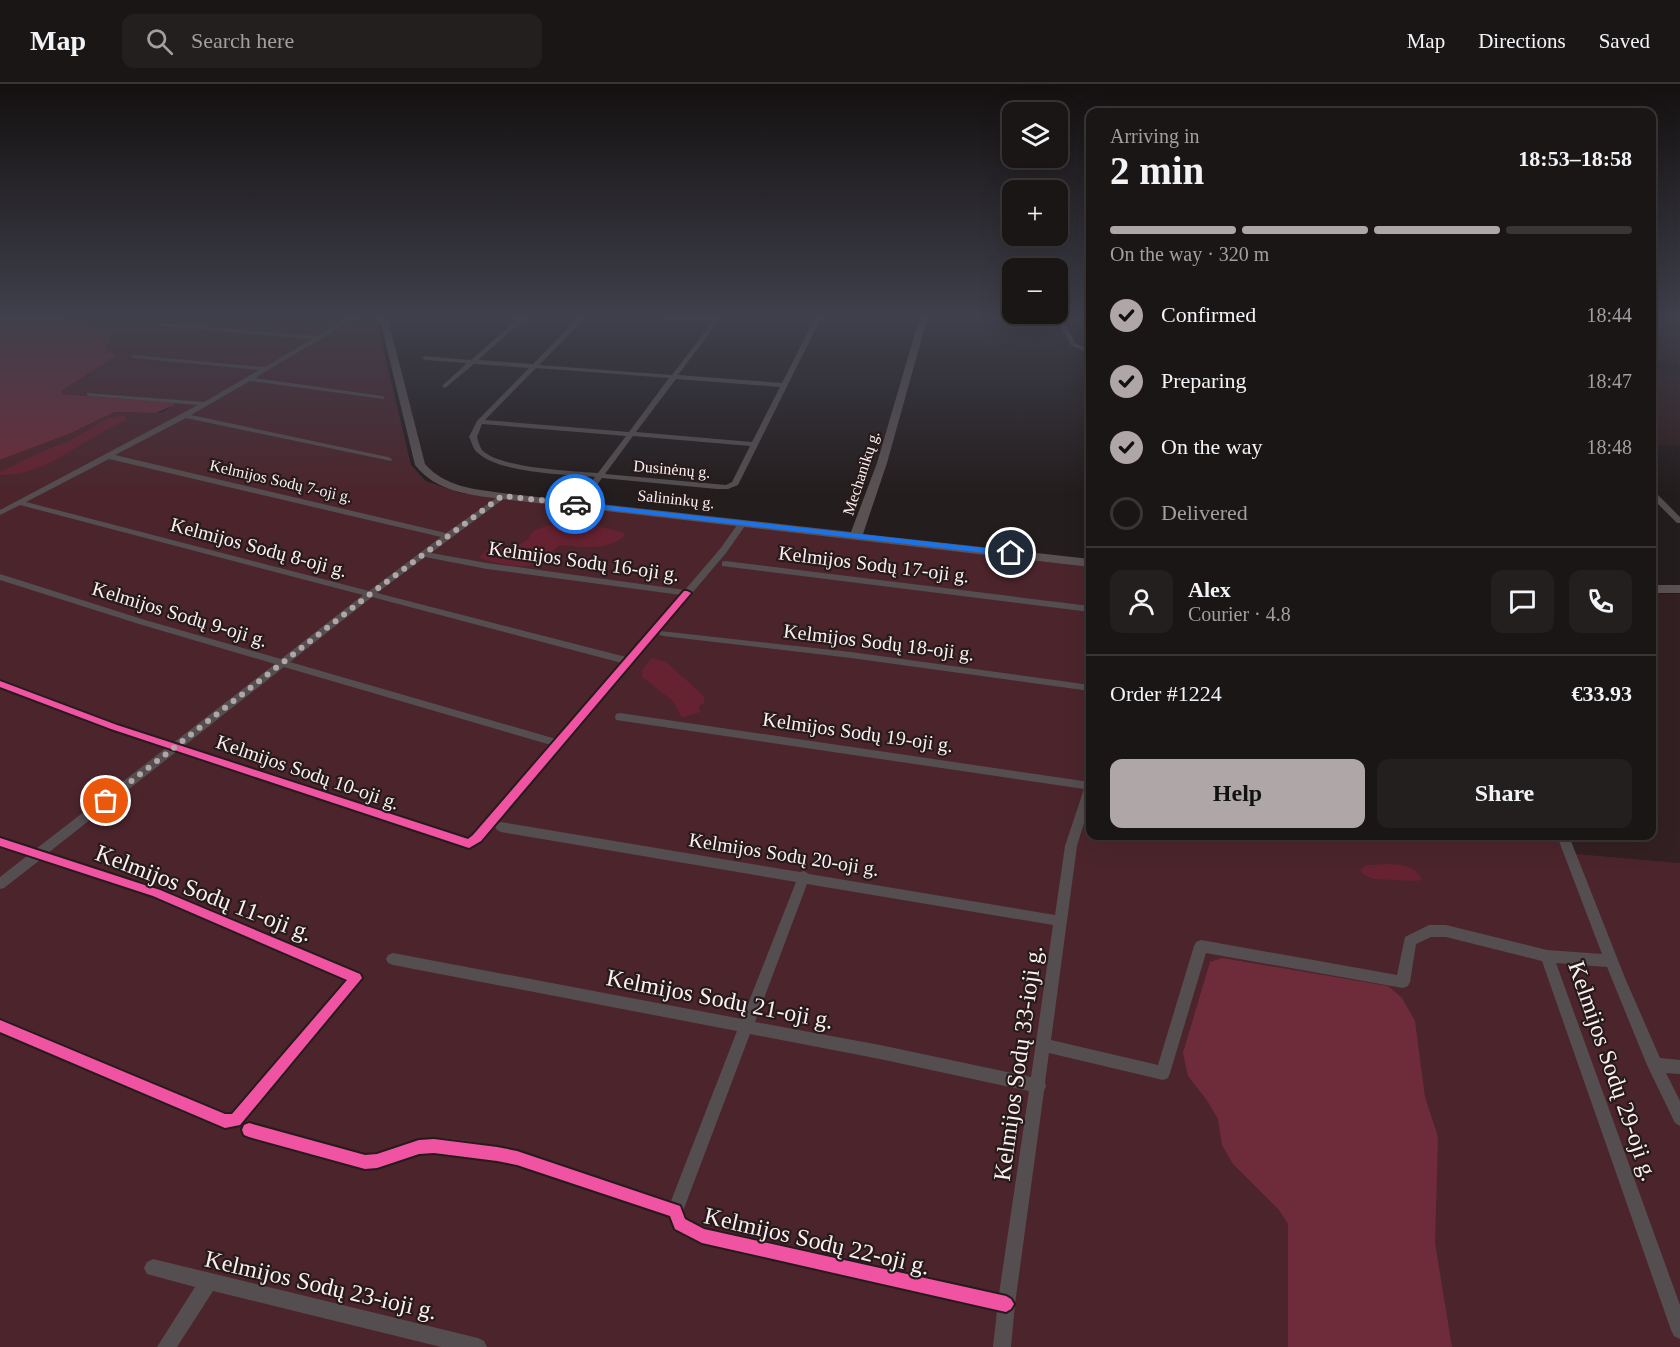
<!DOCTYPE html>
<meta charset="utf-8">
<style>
body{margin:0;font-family:"Times New Roman",serif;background:#241f1f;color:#f1f3f6;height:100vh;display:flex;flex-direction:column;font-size:22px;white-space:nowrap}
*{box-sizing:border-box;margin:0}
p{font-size:20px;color:#a09fa1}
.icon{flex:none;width:33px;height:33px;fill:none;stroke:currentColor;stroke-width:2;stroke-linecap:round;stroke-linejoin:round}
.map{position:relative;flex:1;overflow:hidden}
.sheet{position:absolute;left:1086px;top:24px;width:570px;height:732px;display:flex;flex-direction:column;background:#1b1616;border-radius:12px;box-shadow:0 6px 24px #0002,0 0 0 2px #393535}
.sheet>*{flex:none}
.tools{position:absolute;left:1002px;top:18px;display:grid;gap:12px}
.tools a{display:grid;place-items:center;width:66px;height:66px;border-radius:12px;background:#1b1616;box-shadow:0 6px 24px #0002,0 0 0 2px #393535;font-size:30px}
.pin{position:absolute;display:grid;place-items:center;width:51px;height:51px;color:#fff;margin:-26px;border:3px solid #fff;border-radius:50%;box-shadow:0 2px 6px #0007}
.courier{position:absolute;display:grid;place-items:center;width:60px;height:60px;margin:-30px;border:4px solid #1a73e8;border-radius:50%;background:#fff;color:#222;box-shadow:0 2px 8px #0007}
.headline em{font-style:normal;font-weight:700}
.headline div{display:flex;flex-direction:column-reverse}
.headline{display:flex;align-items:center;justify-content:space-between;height:102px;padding:0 24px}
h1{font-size:39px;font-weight:700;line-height:45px}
.bar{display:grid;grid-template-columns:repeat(4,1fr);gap:9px 6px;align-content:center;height:72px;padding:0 24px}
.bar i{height:8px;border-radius:4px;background:#393535}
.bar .active{background:#afa6a7}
.bar p{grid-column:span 4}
.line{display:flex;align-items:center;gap:15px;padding:0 24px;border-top:2px solid #393535}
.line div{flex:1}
.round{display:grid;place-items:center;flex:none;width:63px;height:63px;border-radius:12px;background:#241f1f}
ol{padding:0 24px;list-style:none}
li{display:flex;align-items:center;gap:18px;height:66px}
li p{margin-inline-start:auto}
li .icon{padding:6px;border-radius:50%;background:#afa6a7;color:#111;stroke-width:4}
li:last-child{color:#a09fa1}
li i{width:33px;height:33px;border:3px solid #393535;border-radius:50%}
.primary-button{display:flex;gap:12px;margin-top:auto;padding:12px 24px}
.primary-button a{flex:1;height:69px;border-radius:12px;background:#afa6a7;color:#111;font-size:24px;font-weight:700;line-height:69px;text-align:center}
.primary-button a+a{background:#241f1f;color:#f1f3f6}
header{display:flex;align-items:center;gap:36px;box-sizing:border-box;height:84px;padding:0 30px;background:#1b1616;border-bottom:2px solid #393535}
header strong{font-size:28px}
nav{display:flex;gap:33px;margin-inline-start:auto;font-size:21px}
.search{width:420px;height:54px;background:#241f1f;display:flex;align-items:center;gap:15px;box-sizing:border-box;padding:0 21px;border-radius:12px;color:#a09fa1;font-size:22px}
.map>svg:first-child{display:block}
.built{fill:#332022}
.green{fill:#4c252c}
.forest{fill:#6e2b39}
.water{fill:#662231}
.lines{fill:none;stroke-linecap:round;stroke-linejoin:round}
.minor{fill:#554e50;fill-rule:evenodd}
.secondary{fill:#5a5153;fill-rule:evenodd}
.cycleway-casing{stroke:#271a1b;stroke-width:4}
.cycleway{fill:#f153a3;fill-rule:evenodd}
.route{fill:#1a73e8}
.done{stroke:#afa6a7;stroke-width:6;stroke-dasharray:0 10.8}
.labels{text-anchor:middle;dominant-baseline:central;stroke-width:4.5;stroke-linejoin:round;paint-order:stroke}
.far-street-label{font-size:16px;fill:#faf0f1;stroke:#271a1b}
.street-label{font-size:20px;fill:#faf0f1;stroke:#271a1b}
.near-street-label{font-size:24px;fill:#faf0f1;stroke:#271a1b}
</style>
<header>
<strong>Map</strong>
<div class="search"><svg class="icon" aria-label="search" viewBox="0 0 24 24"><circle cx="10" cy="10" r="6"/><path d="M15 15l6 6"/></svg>Search here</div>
<nav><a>Map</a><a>Directions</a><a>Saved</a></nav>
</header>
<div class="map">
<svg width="1680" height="1263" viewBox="0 0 1680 1263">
<rect width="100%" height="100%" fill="#241d1e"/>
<!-- built -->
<path class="built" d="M 1652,232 L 1680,232 L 1680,284 L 1670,277 L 1652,276 Z
M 1652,290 L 1680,291 L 1680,362 L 1652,361 Z
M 1652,510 L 1680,510 L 1680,779 L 1566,769 L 1557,752 L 1652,752 Z"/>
<!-- green -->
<path class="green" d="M 69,232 L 366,232 L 378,242 L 411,381 L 426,397 L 460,409 L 1090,483 L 1090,752 L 1557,752 L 1566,769 L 1680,779 L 1680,1263 L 0,1263 L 0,376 L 69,350 L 115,328 L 156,329 L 163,328 L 175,319 L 61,310 L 61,307 L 116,270 L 106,266 L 113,245 L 70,238 Z"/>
<!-- forest -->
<path class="forest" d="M 0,232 L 69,232 L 70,238 L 113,245 L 106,266 L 116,270 L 115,272 L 61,307 L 62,310 L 175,319 L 174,321 L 156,329 L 115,328 L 69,350 L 0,376 Z
M 1222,874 L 1388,902 L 1402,914 L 1415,937 L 1425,1013 L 1438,1053 L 1435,1159 L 1452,1263 L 1288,1263 L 1288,1140 L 1279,1126 L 1233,1080 L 1222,1061 L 1218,1035 L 1206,1015 L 1188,992 L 1183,969 L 1210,878 Z"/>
<!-- water -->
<path class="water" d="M 119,332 L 125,332 L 126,336 C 117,342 106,345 97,351 C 67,369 37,392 0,391 L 0,388 L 43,367 L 69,357 L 108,334 Z
M 585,439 C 589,440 621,448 624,449 L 624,452 C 607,468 580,462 559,461 C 538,480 531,486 502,480 C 494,478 486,477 479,473 L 486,466 L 518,461 L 527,456 L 533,447 L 546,442 Z
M 652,574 L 666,578 L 704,612 L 704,619 L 699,622 L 700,628 L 682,634 L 673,617 L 642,593 L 642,586 Z
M 1366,781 C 1384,781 1414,775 1422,796 L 1416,797 L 1374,795 L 1364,791 L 1360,786 Z"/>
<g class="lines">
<!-- minor -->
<path class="minor" d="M 351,232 L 359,232 L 255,294 L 382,312 L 384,313 L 384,315 L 250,297 L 191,331 L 388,373 L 392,375 L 391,377 L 186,334 L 115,371 L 446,449 L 502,410 L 506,412 L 505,414 L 431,469 L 487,479 L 685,506 L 720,465 L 740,437 L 743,437 L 747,439 L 726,469 L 660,547 L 851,568 L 1090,601 L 1090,607 L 851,574 L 663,552 L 660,551 L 658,549 L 660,547 L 481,757 L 469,765 L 176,668 L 48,769 L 160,805 L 361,890 L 363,894 L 361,898 L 240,1041 L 225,1045 L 0,949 L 0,935 L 225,1029 L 231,1029 L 346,896 L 152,813 L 40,776 L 4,804 L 0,805 L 0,793 L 27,772 L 0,763 L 0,753 L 36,765 L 166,664 L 110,646 L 0,604 L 0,597 L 118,640 L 173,659 L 275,580 L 139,540 L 0,496 L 0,490 L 145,536 L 281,575 L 363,511 L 20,421 L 0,431 L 0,426 L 198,321 L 89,312 L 87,311 L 87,309 L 204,318 L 259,286 L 134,274 L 131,272 L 132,271 L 265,283 L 312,255 L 160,242 L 157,240 L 158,239 L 317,252 ZM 109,375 L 441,453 L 369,507 L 26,418 ZM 425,473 L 487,485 L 681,511 L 626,573 L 377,509 ZM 372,513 L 622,579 L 556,655 L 290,578 ZM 284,583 L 551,661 L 473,751 L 467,755 L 184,662 Z
M 521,232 L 528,232 L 478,276 L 533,280 L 580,232 L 587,232 L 539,281 L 672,291 L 713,237 L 600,232 L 717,233 L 720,235 L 678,291 L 782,299 L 816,232 L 822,232 L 738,401 L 728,405 L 717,405 L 602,394 L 582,422 L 579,422 L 575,420 L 595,393 C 566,391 499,389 478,369 C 473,366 472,358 469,353 L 477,337 L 529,284 L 474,280 L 445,304 L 442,302 L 443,301 L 467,279 L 425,276 L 422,274 L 425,272 L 471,276 ZM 536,284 L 669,294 L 629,348 L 485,336 ZM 676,295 L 780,303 L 752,358 L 636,348 ZM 482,340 L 626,352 L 598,389 C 574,387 498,384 482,366 C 480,363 478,357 477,353 ZM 633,352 L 750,362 L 732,398 L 726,401 L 605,390 Z
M 1055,232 L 1061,232 L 1076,260 L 1090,265 L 1090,269 L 1072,262 Z
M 1652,408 L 1655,408 L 1680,433 L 1680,439 L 1677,439 L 1652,414 Z
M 725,477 L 1090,522 L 1090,528 L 722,482 L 722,478 Z
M 620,629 L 1090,698 L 1090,719 L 1077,762 L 1051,956 L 1158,981 L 1194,862 L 1196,858 L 1201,856 L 1397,891 L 1405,853 L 1429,841 L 1446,841 L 1547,866 L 1602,870 L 1557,752 L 1569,752 L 1625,894 L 1660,974 L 1680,976 L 1680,990 L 1666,989 L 1680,1017 L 1680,1042 L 1675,1039 L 1647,981 L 1607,883 L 1556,879 L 1680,1221 L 1680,1255 L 1674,1252 L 1671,1246 L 1542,877 L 1446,853 L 1431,853 L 1416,860 L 1410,898 L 1408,902 L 1403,904 L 1206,869 L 1170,989 L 1168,994 L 1163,996 L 1049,969 L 1045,998 L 1046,1002 L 1044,1007 L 1015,1220 L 1011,1263 L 993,1263 L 997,1227 L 702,1160 L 674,1146 L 669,1133 L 517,1082 L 497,1078 L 434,1070 L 419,1071 L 377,1085 L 365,1086 L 244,1051 L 241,1046 L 244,1041 L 249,1038 L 365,1070 C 384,1068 400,1059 419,1055 C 442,1051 493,1061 517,1066 L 671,1117 L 737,947 L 393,881 L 388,879 L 386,875 L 388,871 L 393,869 L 742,935 L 796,798 L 501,748 L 497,746 L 495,743 L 497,740 L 501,738 L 800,788 L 804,787 L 809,790 L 1055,831 L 1065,762 L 1084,705 L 616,636 L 615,633 L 616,630 ZM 807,800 L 1053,841 L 1031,993 L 880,961 L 755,938 ZM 750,950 L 880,975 L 1029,1007 L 999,1210 L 704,1144 L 686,1134 L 683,1127 Z
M 1443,752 L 1468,752 L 1469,753 L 1467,756 C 1460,759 1452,757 1445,755 Z
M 153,1175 L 478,1254 L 484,1257 L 487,1263 L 441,1263 L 213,1207 L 177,1263 L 157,1263 L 195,1203 L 147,1190 L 144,1184 L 147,1178 Z"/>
<!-- secondary -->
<path class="secondary" d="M 374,232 L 383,232 L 389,239 L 425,380 C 445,403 474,405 502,409 L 851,448 L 877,379 L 920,232 L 928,232 L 887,379 L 863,450 L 1090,475 L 1090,483 L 502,415 C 470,411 436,408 415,381 L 381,240 Z
M 1652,501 L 1680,501 L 1680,509 L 1652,509 Z"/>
<!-- cycleway casing -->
<g class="cycleway-casing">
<path id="cycleway" d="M 684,507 L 687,507 L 691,509 L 481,757 L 469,764 L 111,645 L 0,603 L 0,597 L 117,641 L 468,755 L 473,751 Z
M 0,754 L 160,806 L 360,890 L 362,894 L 240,1041 L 225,1044 L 0,948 L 0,936 L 225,1030 L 232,1030 L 347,896 L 153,812 L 0,762 Z
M 249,1039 L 365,1071 L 377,1070 L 419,1056 L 434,1055 L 497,1063 L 517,1067 L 680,1122 L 685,1135 L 704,1145 L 1006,1212 L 1011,1215 L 1014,1220 L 1011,1225 L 1006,1228 L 702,1159 L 675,1145 L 670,1132 L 517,1081 L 497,1077 L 434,1069 L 419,1070 L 377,1084 L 365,1085 L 249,1053 L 244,1051 L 242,1046 L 244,1041 Z"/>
</g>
<!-- cycleway -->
<use href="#cycleway" class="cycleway"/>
</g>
<!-- sky -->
<linearGradient id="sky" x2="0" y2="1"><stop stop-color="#141010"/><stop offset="0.57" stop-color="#3f404c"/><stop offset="1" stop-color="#3f404c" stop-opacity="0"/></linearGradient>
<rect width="1680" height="409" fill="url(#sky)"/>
<!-- route -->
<path class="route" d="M 575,418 L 1011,467 L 1015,469 L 1011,472 L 573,422 Z"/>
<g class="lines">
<!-- done -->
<path class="done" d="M 106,717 L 369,511 L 502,412 L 575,420"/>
</g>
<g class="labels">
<!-- far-street labels -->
<g class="far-street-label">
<text transform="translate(672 385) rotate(5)">Dusinėnų g.</text>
<text transform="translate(861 389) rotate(-72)">Mechanikų g.</text>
<text transform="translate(281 397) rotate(13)">Kelmijos Sodų 7-oji g.</text>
<text transform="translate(676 415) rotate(6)">Salininkų g.</text>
</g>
<!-- street labels -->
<g class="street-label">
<text transform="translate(259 463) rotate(15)">Kelmijos Sodų 8-oji g.</text>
<text transform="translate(584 477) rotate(8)">Kelmijos Sodų 16-oji g.</text>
<text transform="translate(874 480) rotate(7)">Kelmijos Sodų 17-oji g.</text>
<text transform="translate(180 530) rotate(17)">Kelmijos Sodų 9-oji g.</text>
<text transform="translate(879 558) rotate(7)">Kelmijos Sodų 18-oji g.</text>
<text transform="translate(858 648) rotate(8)">Kelmijos Sodų 19-oji g.</text>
<text transform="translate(308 688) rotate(19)">Kelmijos Sodų 10-oji g.</text>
<text transform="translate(784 770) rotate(9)">Kelmijos Sodų 20-oji g.</text>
</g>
<!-- near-street labels -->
<g class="near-street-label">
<text transform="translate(204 809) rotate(21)">Kelmijos Sodų 11-oji g.</text>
<text transform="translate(720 915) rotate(11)">Kelmijos Sodų 21-oji g.</text>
<text transform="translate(1018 979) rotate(-82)">Kelmijos Sodų 33-ioji g.</text>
<text transform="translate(1613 987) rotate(71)">Kelmijos Sodų 29-oji g.</text>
<text transform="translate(817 1157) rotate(13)">Kelmijos Sodų 22-oji g.</text>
<text transform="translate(321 1201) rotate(13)">Kelmijos Sodų 23-ioji g.</text>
</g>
</g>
</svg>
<div class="tools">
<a><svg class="icon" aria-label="layers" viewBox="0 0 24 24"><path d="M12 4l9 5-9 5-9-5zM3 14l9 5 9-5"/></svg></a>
<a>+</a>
<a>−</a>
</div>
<div class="pin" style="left:106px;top:717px;background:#ea580c"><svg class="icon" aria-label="bag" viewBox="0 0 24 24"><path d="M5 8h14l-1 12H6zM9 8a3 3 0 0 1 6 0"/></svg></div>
<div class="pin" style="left:1011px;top:469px;background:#1f2937"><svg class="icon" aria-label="home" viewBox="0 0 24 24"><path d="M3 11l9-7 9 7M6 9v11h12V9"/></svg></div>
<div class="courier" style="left:575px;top:420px"><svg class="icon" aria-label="car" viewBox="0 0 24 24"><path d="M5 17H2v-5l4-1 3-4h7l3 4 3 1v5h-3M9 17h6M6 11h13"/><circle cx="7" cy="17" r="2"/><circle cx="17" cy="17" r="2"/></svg></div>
<section class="sheet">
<div class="headline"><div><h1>2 min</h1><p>Arriving in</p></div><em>18:53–18:58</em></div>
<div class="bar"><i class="active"></i><i class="active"></i><i class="active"></i><i></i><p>On the way · 320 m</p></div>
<ol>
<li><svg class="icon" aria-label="check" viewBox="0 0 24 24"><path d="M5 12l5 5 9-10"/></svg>Confirmed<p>18:44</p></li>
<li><svg class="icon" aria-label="check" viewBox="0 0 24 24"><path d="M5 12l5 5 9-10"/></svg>Preparing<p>18:47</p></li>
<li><svg class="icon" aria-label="check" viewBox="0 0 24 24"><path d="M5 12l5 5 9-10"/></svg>On the way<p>18:48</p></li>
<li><i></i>Delivered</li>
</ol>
<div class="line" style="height:108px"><a class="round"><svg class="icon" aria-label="person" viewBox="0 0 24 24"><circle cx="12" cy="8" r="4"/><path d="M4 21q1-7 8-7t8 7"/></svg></a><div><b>Alex</b><p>Courier · 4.8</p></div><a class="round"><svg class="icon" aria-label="chat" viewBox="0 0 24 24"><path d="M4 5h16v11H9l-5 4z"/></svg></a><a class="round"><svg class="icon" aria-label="phone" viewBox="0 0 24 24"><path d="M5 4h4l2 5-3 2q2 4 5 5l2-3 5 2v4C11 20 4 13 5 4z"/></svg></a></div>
<div class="line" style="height:78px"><div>Order #1224</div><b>€33.93</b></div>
<div class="primary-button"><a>Help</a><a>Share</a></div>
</section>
</div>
